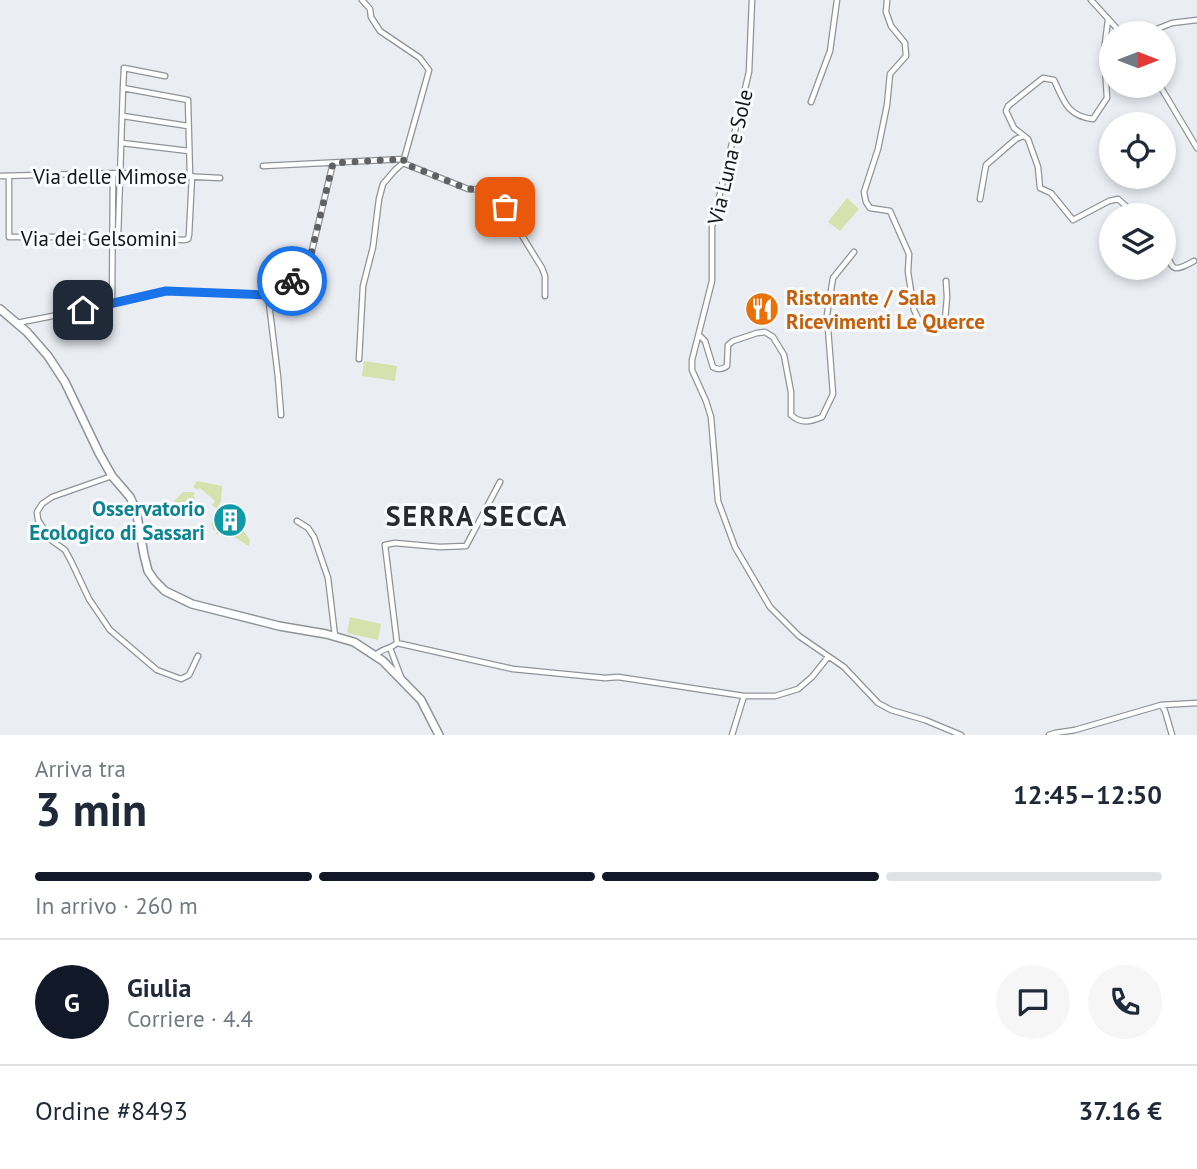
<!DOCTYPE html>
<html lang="it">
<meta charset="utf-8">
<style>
body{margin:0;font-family:"PT Sans",sans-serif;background:#f6f6f7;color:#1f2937;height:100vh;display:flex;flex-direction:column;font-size:26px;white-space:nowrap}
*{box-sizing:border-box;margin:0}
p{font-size:23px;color:#747a83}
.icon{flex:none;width:38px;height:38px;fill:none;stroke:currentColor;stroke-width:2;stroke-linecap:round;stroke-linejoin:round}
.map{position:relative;height:735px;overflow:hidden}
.side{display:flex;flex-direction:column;background:#fff;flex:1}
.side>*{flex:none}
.needle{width:46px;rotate:90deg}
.buttons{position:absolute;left:1099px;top:21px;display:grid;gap:14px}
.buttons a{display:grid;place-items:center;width:77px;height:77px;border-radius:50%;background:#fff;box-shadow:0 4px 10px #0003;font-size:35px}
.pin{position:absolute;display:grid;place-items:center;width:60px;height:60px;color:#fff;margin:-30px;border-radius:14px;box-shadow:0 4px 10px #0006}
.courier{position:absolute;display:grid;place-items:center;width:70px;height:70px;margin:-35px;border:5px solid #1a73e8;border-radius:50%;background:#fff;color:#222;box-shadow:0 2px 9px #0007}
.overview em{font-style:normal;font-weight:800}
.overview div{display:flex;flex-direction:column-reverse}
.overview{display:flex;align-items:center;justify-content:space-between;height:119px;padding:0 35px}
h1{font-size:46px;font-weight:800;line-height:52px}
.bar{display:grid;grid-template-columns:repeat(4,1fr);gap:10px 7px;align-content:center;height:84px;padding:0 35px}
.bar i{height:9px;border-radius:5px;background:#e0e1e3}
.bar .selected{background:#111827}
.bar p{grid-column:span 4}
.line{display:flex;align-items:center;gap:18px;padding:0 35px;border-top:2px solid #e0e1e3}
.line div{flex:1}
.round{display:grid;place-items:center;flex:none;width:74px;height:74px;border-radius:37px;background:#f6f6f7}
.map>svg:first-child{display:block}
.green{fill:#d5e2ae}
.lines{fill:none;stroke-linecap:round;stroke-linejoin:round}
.street-casing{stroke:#8f9398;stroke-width:7}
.secondary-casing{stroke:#8f9398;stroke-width:10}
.street{stroke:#fff;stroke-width:4.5}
.secondary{stroke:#fff;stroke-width:7}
.done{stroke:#5f6164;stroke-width:7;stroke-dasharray:0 12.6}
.route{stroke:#1a73e8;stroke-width:9}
.labels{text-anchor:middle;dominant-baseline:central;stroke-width:6;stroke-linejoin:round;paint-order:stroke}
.street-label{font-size:21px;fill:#141517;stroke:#f9fbfe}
.food-label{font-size:21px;font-weight:bold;fill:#c56008;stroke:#f9fbfe;text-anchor:start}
.culture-label{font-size:21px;font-weight:bold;fill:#0d838f;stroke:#f9fbfe;text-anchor:end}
.district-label{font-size:28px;font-weight:bold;letter-spacing:2px;fill:#272a2e;stroke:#f9fbfe}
</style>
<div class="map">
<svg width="1197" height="735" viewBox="0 0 1197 735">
<rect width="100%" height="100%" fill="#eaeef3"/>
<!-- green -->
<path class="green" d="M 847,198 L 859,209 L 840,231 L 828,222 Z
M 364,361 L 397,366 L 395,381 L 362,376 Z
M 197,481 L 222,486 L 221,501 L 217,509 L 212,505 L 215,501 L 200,488 L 198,490 L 193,487 Z
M 183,492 L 192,492 L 195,493 L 193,496 L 195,498 L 192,502 L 204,512 L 170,505 Z
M 216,515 L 218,517 L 218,520 L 237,523 L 239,518 L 241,519 L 242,528 L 250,540 L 249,546 L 222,530 L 219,534 L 216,534 L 217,531 L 216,530 L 214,531 L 211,524 Z
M 350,617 L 381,624 L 378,640 L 347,633 Z"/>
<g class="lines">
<!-- street casing -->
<g class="street-casing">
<path id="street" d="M 362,0 L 370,9 L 371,17 L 380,31 L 420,58 L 429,70 L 404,159
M 752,0 L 749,72 L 712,227 L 712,281 L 692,360 L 692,370 L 706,401 L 711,417 L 718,501 L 735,547 L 770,607 L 799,636 L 844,667 L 878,703 L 891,710 L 925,720 L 961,735
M 887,0 L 886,12 L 891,26 L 905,43 L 906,56 L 890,74 L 887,105 L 878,149 L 864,192 L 866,202 L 870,208 L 890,211 L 909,254 L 908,272 L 914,310 L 918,318 L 928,325 L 945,320 L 947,297 L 946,281
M 1091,0 L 1121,33
M 1108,20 L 1104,51 L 1107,98 L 1093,119 C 1067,116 1064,101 1054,80 L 1043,78 L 1008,106 L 1006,111 L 1014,128 L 1028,139 L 1038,167 L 1040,188 L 1051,193 L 1073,220 L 1109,201 L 1118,199 L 1136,215
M 1147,33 L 1172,23 L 1197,20
M 1160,86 L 1197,148
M 123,88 L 124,68 L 165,76
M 811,102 L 830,51 L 837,0
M 123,116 L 188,126
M 122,143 L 189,151
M 404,159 L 403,163 L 468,189 L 494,190 L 542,268 L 545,276 L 545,296
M 263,166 L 404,159
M 0,176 L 120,173 L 220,178
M 9,176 L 9,237 L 118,237 L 184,240 L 188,239 L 189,235 L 192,176
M 980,199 L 986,165 L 1016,139 L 1024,136
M 118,237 L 123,88 L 188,100 L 190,176
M 1164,248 C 1173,269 1171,274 1194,261
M 268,295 L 278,377 L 281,415
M 112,304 L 113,173
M 17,323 L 83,310 L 166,291 L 268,295 L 307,271 L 333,163
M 699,335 L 705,341 L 713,367 C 718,370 722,370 727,366 L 728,345 L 733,341 L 757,333 L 765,332 L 773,337 L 784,355 L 791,392 L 791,415 C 801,424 810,422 822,417 L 833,394 L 827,315 L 833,278 L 854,252
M 359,359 L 363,286 L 373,247 L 379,199 L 383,184 L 395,170 L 403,163
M 112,476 L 52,497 L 42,504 L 37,512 L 38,520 L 51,540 L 65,550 L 71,561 L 89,599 L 110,630 L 157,670 L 181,679 L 189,675 L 198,656
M 297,521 L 308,528 L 314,537 L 328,578 L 335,636
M 397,643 L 385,545 L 395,543 L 440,547 L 466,546 L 500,482
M 390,648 L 401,677
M 376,655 C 380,649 391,649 397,643 L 513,669 L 605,678 L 618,677 L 744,696 L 775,696 L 798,689 L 812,677 L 828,657
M 1162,706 L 1165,711 L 1172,735
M 732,735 L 744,696
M 1049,735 L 1055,733 L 1075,730 L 1161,705 L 1197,703"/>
</g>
<!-- secondary casing -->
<g class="secondary-casing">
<path id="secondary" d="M 0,309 L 27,332 L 48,356 L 65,382 L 99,453 L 112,476 L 130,497 L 136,510 L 144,555 L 148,571 L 155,581 L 165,591 L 192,604 L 279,626 L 326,634 L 354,642 L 383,661 L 421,700 L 439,735"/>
</g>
<!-- street -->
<use href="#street" class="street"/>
<!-- secondary -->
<use href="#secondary" class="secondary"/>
</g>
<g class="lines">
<!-- done -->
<path class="done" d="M 292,281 L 307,271 L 333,163 L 404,159 L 403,163 L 468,189 L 494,190 L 505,207"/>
<!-- route -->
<path class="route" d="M 83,310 L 166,291 L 268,295 L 292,281"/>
</g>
<!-- icons -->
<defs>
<g id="restaurant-disc" transform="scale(1.75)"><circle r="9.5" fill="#e8710a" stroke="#f9fbfe"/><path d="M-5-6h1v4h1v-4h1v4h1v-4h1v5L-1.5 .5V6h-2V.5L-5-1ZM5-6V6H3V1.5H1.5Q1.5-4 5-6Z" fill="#fff"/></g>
<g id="building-disc" transform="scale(1.75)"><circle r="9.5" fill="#0f9aa8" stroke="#f9fbfe"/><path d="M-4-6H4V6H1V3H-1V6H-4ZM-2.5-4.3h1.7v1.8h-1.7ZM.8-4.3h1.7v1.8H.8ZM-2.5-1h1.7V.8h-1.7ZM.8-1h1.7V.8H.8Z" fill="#fff"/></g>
</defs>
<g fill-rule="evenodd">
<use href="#restaurant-disc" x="762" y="309"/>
<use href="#building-disc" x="230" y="520"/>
</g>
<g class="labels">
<!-- street labels -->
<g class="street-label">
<text transform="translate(730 157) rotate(-77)">Via Luna e Sole</text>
<text x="110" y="176">Via delle Mimose</text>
<text x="99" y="238">Via dei Gelsomini</text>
</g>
<!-- food labels -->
<g class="food-label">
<text x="786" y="297">Ristorante / Sala<tspan x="786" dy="24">Ricevimenti Le Querce</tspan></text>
</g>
<!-- culture labels -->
<g class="culture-label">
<text x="205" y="508">Osservatorio<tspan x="205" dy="24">Ecologico di Sassari</tspan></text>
</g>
<!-- district labels -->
<g class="district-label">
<text x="477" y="515">SERRA SECCA</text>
</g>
</g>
</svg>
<div class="buttons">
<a><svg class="needle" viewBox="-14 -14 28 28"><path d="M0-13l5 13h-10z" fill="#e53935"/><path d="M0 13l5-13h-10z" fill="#747a83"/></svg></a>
<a><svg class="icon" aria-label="locate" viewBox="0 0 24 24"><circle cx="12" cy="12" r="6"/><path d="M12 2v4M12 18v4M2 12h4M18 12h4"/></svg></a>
<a><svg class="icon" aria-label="layers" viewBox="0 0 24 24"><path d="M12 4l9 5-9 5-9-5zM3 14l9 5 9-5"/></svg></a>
</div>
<div class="pin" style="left:505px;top:207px;background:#ea580c"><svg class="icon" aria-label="bag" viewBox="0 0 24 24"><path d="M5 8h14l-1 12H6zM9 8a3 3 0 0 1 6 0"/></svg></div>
<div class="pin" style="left:83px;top:310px;background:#1f2937"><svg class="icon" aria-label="home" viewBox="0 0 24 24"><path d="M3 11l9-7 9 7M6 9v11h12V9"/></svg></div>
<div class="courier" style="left:292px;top:281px"><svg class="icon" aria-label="bike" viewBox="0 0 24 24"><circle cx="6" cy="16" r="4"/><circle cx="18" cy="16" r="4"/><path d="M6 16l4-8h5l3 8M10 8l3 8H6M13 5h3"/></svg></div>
</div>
<section class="side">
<div class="overview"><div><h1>3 min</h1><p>Arriva tra</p></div><em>12:45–12:50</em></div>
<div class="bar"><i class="selected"></i><i class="selected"></i><i class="selected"></i><i></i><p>In arrivo · 260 m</p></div>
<div class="line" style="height:126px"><b class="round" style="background:#111827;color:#fff">G</b><div><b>Giulia</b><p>Corriere · 4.4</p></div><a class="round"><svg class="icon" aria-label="chat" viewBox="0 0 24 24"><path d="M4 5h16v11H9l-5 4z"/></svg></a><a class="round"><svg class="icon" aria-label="phone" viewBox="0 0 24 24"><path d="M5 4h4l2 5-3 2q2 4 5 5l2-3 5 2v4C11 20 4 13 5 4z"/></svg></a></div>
<div class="line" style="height:91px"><div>Ordine #8493</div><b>37.16 €</b></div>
</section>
